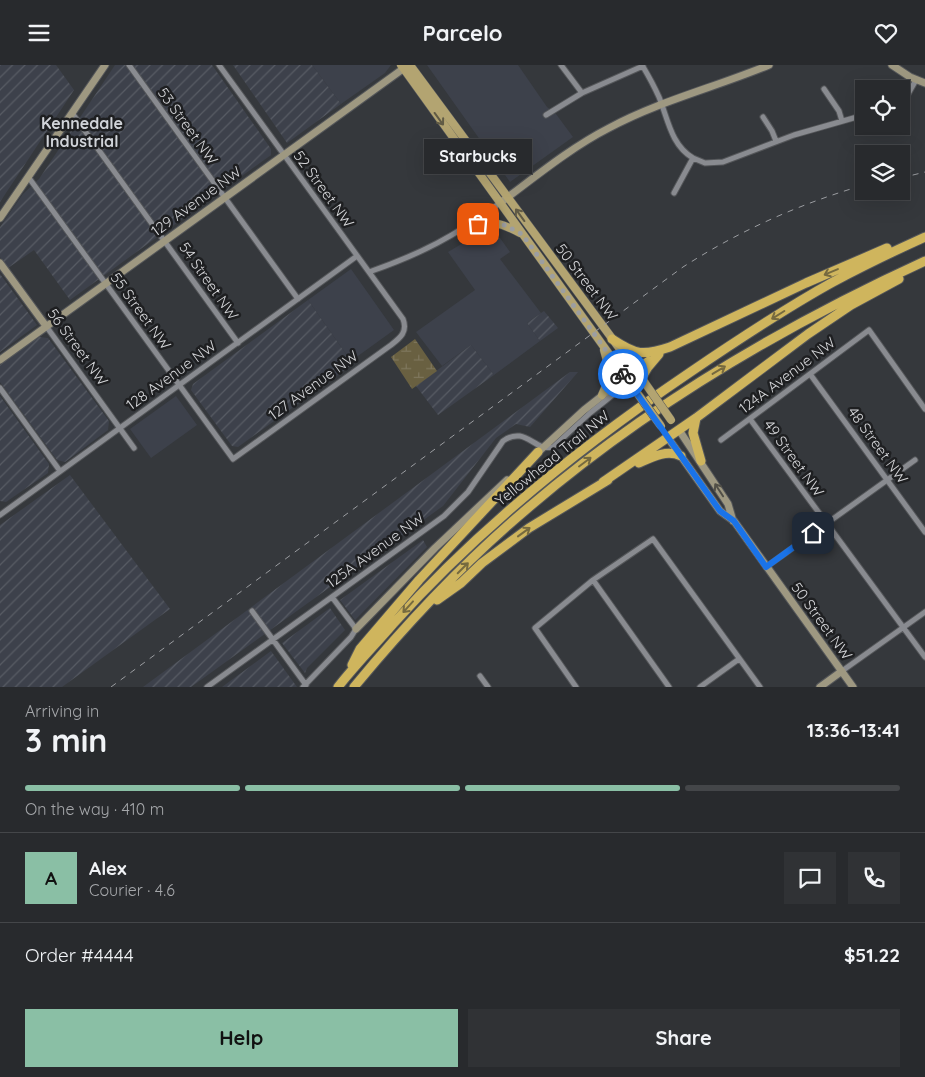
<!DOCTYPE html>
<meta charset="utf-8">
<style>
body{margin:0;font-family:Quicksand,sans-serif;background:#303235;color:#f1f3f6;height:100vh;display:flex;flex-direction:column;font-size:19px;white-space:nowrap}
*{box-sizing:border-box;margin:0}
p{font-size:16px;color:#a5a7aa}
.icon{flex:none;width:28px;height:28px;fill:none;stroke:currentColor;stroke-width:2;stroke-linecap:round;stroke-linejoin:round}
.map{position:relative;height:622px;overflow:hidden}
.details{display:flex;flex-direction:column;background:#282a2d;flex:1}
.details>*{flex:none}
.fabs{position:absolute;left:855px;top:15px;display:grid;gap:10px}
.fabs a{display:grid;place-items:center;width:55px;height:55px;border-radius:0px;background:#282a2d;box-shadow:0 5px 20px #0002,0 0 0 1px #444649;font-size:25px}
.pin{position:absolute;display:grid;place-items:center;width:42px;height:42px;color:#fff;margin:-21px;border-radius:10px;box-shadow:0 2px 8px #0006}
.courier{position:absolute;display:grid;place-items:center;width:50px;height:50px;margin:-25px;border:4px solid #1a73e8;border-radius:50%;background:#fff;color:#222;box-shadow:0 1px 6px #0007}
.bubble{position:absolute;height:35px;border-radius:0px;background:#282a2d;box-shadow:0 5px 20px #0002,0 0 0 1px #444649;font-size:16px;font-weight:700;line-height:35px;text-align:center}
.overview em{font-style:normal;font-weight:700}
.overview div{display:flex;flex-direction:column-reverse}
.overview{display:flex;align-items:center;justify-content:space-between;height:85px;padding:0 25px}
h1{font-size:32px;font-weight:700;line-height:38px}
.bar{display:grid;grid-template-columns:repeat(4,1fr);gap:8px 5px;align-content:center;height:60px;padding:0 25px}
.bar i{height:6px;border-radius:4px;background:#444649}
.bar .on{background:#8abfa5}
.bar p{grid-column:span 4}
.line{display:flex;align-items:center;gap:12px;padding:0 25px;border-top:1px solid #444649}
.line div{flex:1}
.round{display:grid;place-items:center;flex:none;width:52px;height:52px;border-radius:0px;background:#303235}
.primary-button{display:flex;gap:10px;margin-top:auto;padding:10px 25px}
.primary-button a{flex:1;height:58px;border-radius:0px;background:#8abfa5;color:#111;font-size:20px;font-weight:700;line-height:58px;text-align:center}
.primary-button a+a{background:#303235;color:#f1f3f6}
header{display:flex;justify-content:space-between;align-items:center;height:65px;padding:0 25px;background:#282a2d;font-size:22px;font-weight:700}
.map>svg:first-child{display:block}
.built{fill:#3d414b}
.industrial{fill:url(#industrial-furrows)}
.wetland{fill:url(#wetland-marsh)}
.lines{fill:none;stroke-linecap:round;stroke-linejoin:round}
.street-casing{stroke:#545659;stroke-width:7}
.secondary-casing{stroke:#545659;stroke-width:9}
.primary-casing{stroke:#545659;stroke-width:9}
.highway-casing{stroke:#545659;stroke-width:11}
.street{stroke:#898b90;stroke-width:5}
.secondary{stroke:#9e9881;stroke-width:7}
.primary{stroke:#b3a471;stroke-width:8}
.highway{stroke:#cfb55d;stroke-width:9}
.rail{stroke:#9b9da1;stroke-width:1;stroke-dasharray:6 6;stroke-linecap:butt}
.primary-bridge-casing{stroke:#545659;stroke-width:9;stroke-linecap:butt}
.primary-bridge{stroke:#b3a471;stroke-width:8}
.oneway{stroke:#615b45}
.oneway2{stroke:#766a3f}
.oneway3{stroke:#514f47}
.done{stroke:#9c9ea1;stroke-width:5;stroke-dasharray:0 9}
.route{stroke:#1a73e8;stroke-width:6}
.labels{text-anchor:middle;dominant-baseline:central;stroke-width:5;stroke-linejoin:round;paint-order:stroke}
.street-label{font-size:15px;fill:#d4d5d8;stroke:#1e1f21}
.neighbourhood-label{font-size:16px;font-weight:bold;fill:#d0d3d8;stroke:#1e1f21}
</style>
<header><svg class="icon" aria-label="menu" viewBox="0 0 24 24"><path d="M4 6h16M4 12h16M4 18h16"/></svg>Parcelo<svg class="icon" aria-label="heart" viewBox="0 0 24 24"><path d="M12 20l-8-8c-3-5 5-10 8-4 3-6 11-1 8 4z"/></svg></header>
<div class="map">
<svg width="925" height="622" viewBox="0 0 925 622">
<defs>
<pattern id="industrial-furrows" width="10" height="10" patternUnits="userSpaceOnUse" patternTransform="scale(1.25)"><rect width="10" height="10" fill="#3d414b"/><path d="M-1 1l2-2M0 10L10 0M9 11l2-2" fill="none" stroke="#585c64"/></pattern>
<pattern id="wetland-marsh" width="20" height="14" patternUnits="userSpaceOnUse" patternTransform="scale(1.25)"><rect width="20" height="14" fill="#696041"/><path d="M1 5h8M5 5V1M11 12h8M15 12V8" fill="none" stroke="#7e765c"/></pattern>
</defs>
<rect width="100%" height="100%" fill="#35383c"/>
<!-- built -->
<path class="built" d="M 312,0 L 391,0 L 385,8 L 341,39 Z
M 427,0 L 518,0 L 547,42 L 556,49 L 573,72 L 510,117 Z
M 487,170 L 500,173 L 510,187 L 500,194 L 541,248 L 527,258 L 540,276 L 494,310 L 471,280 L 442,301 L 416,267 L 475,225 L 448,187 L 468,175 Z
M 351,204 L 394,265 L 351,296 L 308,235 Z
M 176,331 L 197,360 L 151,393 L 130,364 Z"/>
<!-- industrial -->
<path class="industrial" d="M 0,0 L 56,0 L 74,25 L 0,137 Z
M 115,0 L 212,0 L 271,84 L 271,90 L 70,235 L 34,185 L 8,203 L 0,192 L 0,162 L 23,129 L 39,114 Z
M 233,0 L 312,0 L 341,39 L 287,78 Z
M 0,209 L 37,260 L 0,287 Z
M 308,235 L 353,299 L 238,382 L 232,381 L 191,325 L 193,319 Z
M 544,246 L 558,263 L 540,276 L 527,258 Z
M 39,272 L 48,273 L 109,356 L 108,365 L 65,397 L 57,395 L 0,317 L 0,300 Z
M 471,280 L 494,310 L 438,350 L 416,321 Z
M 570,307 L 578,307 L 530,362 L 516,359 L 496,373 L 443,441 L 191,622 L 143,622 Z
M 0,331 L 49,399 L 48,408 L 6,437 L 0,436 Z
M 70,410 L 170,544 L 62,622 L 0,622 L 0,460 Z
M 423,475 L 427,482 L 355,555 L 340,535 Z
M 330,543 L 345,565 L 307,603 L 305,608 L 282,578 Z
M 271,586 L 297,622 L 222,622 Z"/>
<!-- wetland -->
<path class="wetland" d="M 415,274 L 437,306 L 412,324 L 391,292 Z"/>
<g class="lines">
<!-- street casing -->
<g class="street-casing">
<path id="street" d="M 129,0 L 298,234
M 561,0 L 582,28
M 642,0 C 648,10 654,21 659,32 C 668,54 671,80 693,93
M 824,24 L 839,46 L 842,56
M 901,36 L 908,29 L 916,15
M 72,48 L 238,278
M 546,50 L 582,28 L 643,1
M 763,52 L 772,66 L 776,76
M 29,113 L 233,394 L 391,280 C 400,273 408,267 403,254 L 219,0
M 674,128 L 693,93 L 705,98 L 723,97 L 794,70 L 864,50
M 369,207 C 421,189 455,171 500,138
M 46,261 L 134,383
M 810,309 L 925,467
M 0,323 L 60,406
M 750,354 L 925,592
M 721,375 L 869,265 L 925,344
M 0,450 L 357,191
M 766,502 L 915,395
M 593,515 L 669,622
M 252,546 L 306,620
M 842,606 L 925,547
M 480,611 L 488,622
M 207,622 L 444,451 L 468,427 L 503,376 C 526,360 534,387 553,382 L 590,348 L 629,317 L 635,306
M 303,622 L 351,572 L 356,564 L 332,532
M 576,622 L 535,563 L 593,515 L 653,474 L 760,622
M 700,622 L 739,594"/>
</g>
<!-- secondary casing -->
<g class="secondary-casing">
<path id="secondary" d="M 892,0 L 910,12 L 925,18
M 500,138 C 535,112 570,83 609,63 C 659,36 716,22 769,0
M 0,153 L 105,0
M 0,198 L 46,261
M 0,295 L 407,1
M 679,365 L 728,439 L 733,456
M 668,373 L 720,446 L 734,456 L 853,622
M 535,390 L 584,345 L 626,312
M 356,564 L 435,483 L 507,415
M 820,622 L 842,606"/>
</g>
<!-- primary casing -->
<g class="primary-casing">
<path id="primary" d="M 401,0 L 635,325
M 410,0 L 645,318
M 467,162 C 491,156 498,156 520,168
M 602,330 C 611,311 610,305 604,285"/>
</g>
<!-- highway casing -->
<g class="highway-casing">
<path id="highway" d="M 612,274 C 636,290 643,291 670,282 L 806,218 L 887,183
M 635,306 L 649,296
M 635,324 L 648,302 L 659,289
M 696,353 L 693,368 L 701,396
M 639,398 C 652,392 667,384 681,391
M 603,417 L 696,353 L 808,269 L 851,240 L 899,214
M 437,535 L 461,518 L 482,498 L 529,463 L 608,415
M 352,600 L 360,584 L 419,515 L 538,387
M 338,622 C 355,600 375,580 393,559 C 480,462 581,381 689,308 C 736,276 784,244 833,217 C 863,201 894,186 925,172
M 354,622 C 407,558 464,497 528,443 C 647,341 783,261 925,196"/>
</g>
<!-- street -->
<use href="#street" class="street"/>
<!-- secondary -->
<use href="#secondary" class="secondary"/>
<!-- primary -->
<use href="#primary" class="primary"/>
<!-- highway -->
<use href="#highway" class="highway"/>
<!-- rail -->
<path class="rail" d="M 901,113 L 925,107
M 111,622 L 683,202 C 739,166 799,139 864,120"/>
<!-- primary-bridge casing -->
<g class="primary-bridge-casing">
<path id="primary-bridge" d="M 645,318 L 671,355
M 635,325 L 661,361"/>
</g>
<!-- primary-bridge -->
<use href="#primary-bridge" class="primary-bridge"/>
</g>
<!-- one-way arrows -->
<defs><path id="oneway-shaft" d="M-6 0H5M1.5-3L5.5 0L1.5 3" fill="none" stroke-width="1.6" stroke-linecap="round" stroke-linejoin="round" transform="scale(1.25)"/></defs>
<g class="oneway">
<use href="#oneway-shaft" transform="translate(439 54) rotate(54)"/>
<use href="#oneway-shaft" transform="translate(520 150) rotate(-126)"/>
</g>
<g class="oneway2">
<use href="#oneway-shaft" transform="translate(831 207) rotate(157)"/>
<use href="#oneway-shaft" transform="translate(778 250) rotate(148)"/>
<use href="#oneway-shaft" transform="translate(719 305) rotate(-31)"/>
<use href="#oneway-shaft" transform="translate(585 397) rotate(-37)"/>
<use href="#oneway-shaft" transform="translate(524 467) rotate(-36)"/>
<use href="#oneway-shaft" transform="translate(463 503) rotate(-45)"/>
<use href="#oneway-shaft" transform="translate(408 542) rotate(132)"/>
</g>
<use class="oneway3" href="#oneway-shaft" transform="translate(719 425) rotate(-123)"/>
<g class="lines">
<!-- done -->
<path class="done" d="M 478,159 L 498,157 L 522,169 L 623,309"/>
<!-- route -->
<path class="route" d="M 623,309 L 720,446 L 734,456 L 766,502 L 813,468"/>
</g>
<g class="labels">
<!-- street labels -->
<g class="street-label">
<text transform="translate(188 61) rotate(54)">53 Street NW</text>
<text transform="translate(324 124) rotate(54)">52 Street NW</text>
<text transform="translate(196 136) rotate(-36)">129 Avenue NW</text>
<text transform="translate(209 216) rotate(55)">54 Street NW</text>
<text transform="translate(587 217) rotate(53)">50 Street NW</text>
<text transform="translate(141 246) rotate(54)">55 Street NW</text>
<text transform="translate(78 282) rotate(54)">56 Street NW</text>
<text transform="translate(171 310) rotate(-36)">128 Avenue NW</text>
<text transform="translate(787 310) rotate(-37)">124A Avenue NW</text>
<text transform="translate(313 320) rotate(-36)">127 Avenue NW</text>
<text transform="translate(878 380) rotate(54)">48 Street NW</text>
<text transform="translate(552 393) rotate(-39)">Yellowhead Trail NW</text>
<text transform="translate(794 393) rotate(54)">49 Street NW</text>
<text transform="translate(375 485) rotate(-36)">125A Avenue NW</text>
<text transform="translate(822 556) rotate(54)">50 Street NW</text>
</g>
<!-- neighbourhood labels -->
<g class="neighbourhood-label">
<text x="82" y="58">Kennedale<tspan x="82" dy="18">Industrial</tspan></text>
</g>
</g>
</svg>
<div class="fabs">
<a><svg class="icon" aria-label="locate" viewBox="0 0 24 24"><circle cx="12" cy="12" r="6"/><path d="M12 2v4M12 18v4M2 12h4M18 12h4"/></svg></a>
<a><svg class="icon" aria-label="layers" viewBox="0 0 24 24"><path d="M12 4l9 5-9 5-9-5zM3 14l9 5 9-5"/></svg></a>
</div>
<div class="pin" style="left:478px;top:159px;background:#ea580c"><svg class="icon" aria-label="bag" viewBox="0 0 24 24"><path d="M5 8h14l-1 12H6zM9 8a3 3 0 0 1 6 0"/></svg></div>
<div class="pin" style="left:813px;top:468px;background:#1f2937"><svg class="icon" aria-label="home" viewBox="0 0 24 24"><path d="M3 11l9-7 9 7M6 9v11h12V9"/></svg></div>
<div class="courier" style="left:623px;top:309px"><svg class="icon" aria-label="bike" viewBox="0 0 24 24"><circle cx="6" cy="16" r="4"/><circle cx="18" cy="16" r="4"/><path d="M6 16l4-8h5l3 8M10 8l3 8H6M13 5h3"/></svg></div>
<div class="bubble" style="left:424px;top:74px;width:108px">Starbucks</div>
</div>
<section class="details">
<div class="overview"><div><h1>3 min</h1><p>Arriving in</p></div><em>13:36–13:41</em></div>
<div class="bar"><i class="on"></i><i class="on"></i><i class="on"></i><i></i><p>On the way · 410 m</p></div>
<div class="line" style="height:90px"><b class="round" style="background:#8abfa5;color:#111">A</b><div><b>Alex</b><p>Courier · 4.6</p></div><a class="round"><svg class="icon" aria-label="chat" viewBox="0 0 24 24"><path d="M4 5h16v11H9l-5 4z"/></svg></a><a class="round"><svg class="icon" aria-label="phone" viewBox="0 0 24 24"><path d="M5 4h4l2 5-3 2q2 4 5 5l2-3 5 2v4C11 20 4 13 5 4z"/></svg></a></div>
<div class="line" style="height:65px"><div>Order #4444</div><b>$51.22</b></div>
<div class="primary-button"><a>Help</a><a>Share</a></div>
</section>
